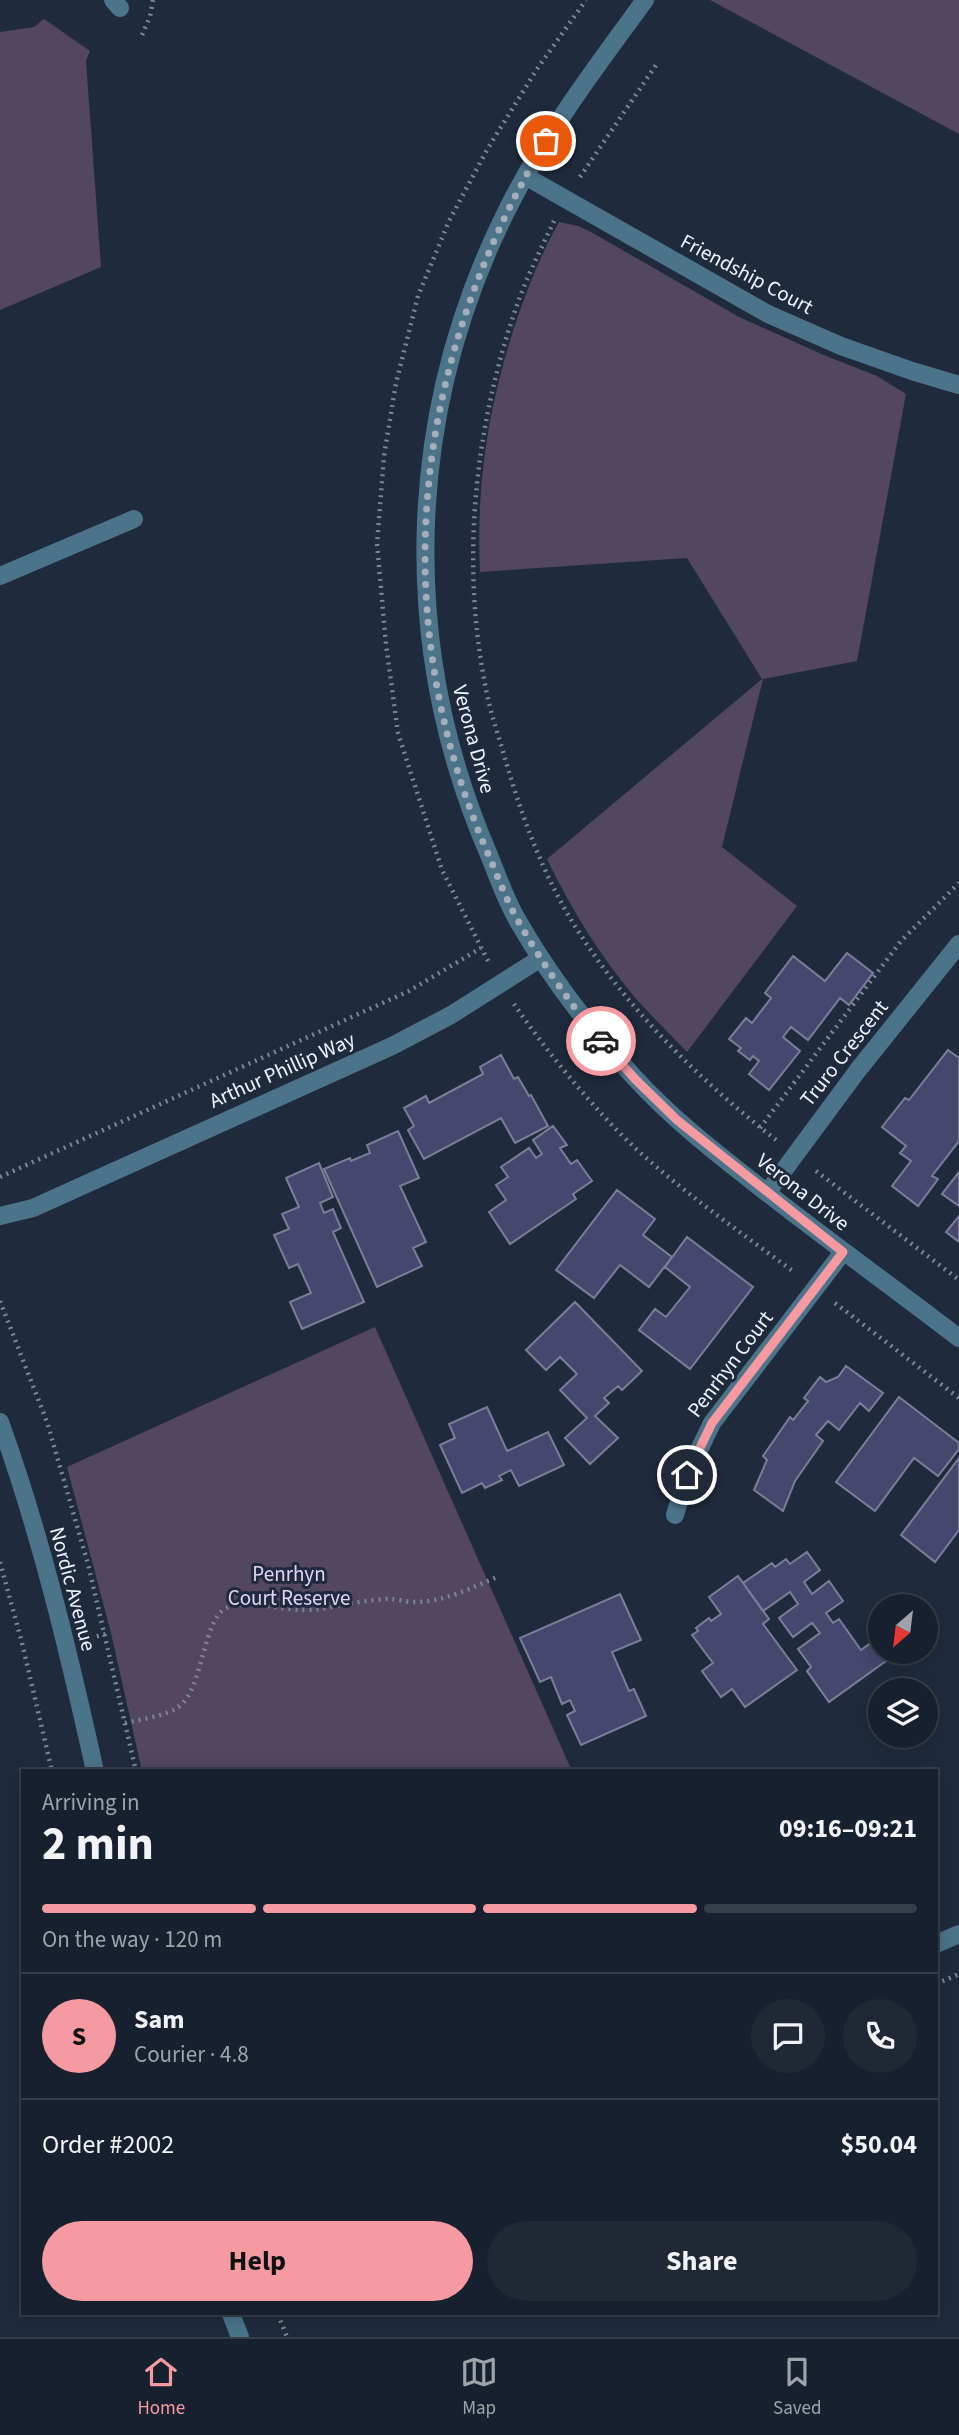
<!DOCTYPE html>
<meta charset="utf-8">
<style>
body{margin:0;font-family:"Source Sans 3",sans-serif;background:#202836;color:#f1f3f6;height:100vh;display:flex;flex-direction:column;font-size:26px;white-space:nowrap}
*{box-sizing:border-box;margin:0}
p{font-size:23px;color:#9ea3aa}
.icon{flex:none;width:38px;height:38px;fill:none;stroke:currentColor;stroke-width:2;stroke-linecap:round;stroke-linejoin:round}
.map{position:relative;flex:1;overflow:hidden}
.panel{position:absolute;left:21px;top:1769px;width:917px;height:546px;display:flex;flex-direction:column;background:#17202e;border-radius:0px;box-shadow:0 4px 18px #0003,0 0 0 2px #363e4a}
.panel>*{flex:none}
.needle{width:46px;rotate:208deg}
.buttons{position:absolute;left:868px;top:1594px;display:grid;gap:14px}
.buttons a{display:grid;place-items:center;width:70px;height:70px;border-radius:50%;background:#17202e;box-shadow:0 4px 18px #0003,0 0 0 2px #363e4a;font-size:35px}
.pin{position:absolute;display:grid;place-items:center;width:60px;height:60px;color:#fff;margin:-30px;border:4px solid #fff;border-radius:50%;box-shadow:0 2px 7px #0007}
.courier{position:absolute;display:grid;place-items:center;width:70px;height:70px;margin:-35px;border:5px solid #f49aa0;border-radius:50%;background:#fff;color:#222;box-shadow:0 2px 9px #0007}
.summary em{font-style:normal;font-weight:700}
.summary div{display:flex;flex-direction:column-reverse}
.summary{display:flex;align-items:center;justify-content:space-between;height:119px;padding:0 21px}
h1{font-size:46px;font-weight:700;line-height:52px}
.bar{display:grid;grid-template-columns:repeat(4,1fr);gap:10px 7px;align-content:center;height:84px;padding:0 21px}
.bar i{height:9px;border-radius:5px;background:#363e4a}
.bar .active{background:#f49aa0}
.bar p{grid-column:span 4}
.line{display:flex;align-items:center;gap:18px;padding:0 21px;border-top:2px solid #363e4a}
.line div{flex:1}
.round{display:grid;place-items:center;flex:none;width:74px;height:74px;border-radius:37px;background:#202836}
.cta{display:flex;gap:14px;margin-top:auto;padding:14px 21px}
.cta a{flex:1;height:80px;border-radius:42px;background:#f49aa0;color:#111;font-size:28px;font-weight:700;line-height:80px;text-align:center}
.cta a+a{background:#202836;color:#f1f3f6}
.tab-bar{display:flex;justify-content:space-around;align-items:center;height:98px;border-top:2px solid #363e4a;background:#17202e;font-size:19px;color:#9ea3aa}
.tab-bar a{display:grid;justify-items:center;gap:4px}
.tab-bar .active{color:#f49aa0}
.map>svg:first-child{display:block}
.green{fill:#524661}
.building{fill:#45476f;stroke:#7c7e97;stroke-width:2}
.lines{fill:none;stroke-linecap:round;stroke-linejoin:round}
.path{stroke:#7c8694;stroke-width:4.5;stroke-dasharray:2 5;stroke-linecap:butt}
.minor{stroke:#4b748a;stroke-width:18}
.done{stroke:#a5aeba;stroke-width:7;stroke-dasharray:0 12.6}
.route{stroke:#f49aa0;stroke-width:9}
.labels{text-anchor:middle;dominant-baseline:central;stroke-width:6;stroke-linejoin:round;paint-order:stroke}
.street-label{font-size:21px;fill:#edf4fe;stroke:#1f2b3d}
.park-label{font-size:21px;fill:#e3d2fa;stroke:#1f2b3d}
</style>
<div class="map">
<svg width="959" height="2337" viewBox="0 0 959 2337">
<rect width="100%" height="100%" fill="#1f2b3d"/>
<!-- green -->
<path class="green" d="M 710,0 L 959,0 L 959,134 Z
M 44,19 L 90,51 L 86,61 L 101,267 L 0,310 L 0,32 L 34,27 Z
M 559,222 L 578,226 L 591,232 L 739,317 L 826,356 L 877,376 L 906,394 L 857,661 L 763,679 L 722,847 L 797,906 L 687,1052 C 671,1035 654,1019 638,1001 C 601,958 571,909 547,859 L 762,679 L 687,558 L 480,572 C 476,484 488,408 515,325 C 527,289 541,254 559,222 Z
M 375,1327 L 572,1771 L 142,1771 L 111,1633 L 67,1467 Z"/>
<!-- building -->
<path class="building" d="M 847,953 L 873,973 L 849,1005 L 840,998 L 808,1040 L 791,1027 L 783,1037 L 800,1051 L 769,1090 L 749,1074 L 759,1061 L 753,1056 L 750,1060 L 738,1051 L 741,1048 L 729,1039 L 746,1018 L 752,1023 L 771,998 L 765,993 L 793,956 L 825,981 Z
M 948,1050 L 959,1058 L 959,1141 L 932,1176 L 938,1179 L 918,1206 L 892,1186 L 911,1161 L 900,1153 L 906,1146 L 882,1127 L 905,1098 L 909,1100 Z
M 501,1055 L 514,1079 L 518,1077 L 529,1096 L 531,1095 L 548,1126 L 515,1143 L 501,1118 L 424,1159 L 408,1130 L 414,1126 L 404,1108 L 426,1096 L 429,1103 L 483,1074 L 480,1067 Z
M 553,1126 L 567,1145 L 560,1148 L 571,1164 L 577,1160 L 592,1181 L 573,1194 L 576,1199 L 510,1244 L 489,1212 L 506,1200 L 496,1185 L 508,1177 L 501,1167 L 529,1148 L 536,1158 L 542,1154 L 533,1140 Z
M 398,1131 L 419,1178 L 400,1186 L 426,1242 L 413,1248 L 422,1266 L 377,1287 L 324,1169 L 350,1158 L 351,1161 L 370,1153 L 367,1145 Z
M 319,1163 L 333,1197 L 320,1203 L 324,1213 L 333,1209 L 341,1228 L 333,1232 L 364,1302 L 302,1329 L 290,1302 L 311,1293 L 298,1264 L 289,1268 L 274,1235 L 289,1229 L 282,1214 L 299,1207 L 286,1178 Z
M 959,1172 L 959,1206 L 942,1194 Z
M 617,1190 L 655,1219 L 643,1235 L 672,1257 L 649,1287 L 620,1265 L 594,1298 L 556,1270 Z
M 959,1216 L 959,1242 L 946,1232 Z
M 687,1237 L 753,1287 L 690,1369 L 639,1330 L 655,1309 L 666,1317 L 690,1287 L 665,1267 Z
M 575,1302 L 642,1371 L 622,1390 L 618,1386 L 604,1398 L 609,1403 L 595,1416 L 618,1438 L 590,1464 L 565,1438 L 587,1418 L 560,1390 L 577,1374 L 560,1357 L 546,1370 L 526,1350 Z
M 846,1366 L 883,1393 L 869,1411 L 860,1403 L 839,1430 L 828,1421 L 816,1435 L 823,1441 L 795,1481 L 783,1511 L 754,1490 L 767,1460 L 763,1456 L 790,1417 L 793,1420 L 808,1401 L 804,1398 L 820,1377 L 826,1382 L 838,1377 Z
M 899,1397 L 959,1443 L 959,1449 L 938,1476 L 914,1458 L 875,1511 L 836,1482 Z
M 487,1407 L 507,1451 L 548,1432 L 564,1465 L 519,1486 L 511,1470 L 499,1476 L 502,1480 L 485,1488 L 482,1483 L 462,1493 L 440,1445 L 455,1438 L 449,1424 Z
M 959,1458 L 959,1530 L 935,1562 L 901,1535 Z
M 807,1552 L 820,1570 L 804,1582 L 812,1594 L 829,1581 L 843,1601 L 826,1613 L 833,1623 L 839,1619 L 861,1650 L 872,1642 L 886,1661 L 829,1702 L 807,1671 L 811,1667 L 798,1649 L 820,1633 L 812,1623 L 793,1637 L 779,1618 L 798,1604 L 790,1592 L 763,1611 L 743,1583 L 772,1563 L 775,1567 L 786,1559 L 790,1564 Z
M 738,1576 L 769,1619 L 763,1624 L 797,1670 L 745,1707 L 732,1689 L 721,1697 L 702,1671 L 713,1663 L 692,1635 L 698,1631 L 696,1628 L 709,1618 L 711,1621 L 721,1614 L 709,1597 Z
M 620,1594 L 641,1640 L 612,1652 L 629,1691 L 634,1689 L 646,1716 L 581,1745 L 567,1715 L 575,1711 L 570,1700 L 562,1704 L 551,1677 L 540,1682 L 520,1638 Z"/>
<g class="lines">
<!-- path -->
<path class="path" d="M 142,35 L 150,17 L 153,0
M 580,177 L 656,65
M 554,221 C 541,249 526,278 516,308 C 474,430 460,566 487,694 C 491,714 498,734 504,755 C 521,815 545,881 580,934 C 631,1013 702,1082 776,1140
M 488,961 L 442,870 L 398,733 L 386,644 L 377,544 L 384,456 L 396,383 L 418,296 L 449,221 L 488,148 L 537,69 L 586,0
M 514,1004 C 546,1051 593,1108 634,1147 C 684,1193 740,1232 794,1272
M 760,1128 L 901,941 L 959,883
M 816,1171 L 959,1280
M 0,1177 L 409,991 L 481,948
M 0,1301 L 47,1422 L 88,1564 L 136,1771
M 835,1303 L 959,1398
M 0,1562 L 22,1643 L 52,1771
M 90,1638 L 106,1634
M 125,1723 C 142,1719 162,1717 177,1708 C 205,1690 202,1614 229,1607 C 252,1600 281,1610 304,1610 C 328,1610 345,1603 367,1601 C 374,1600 382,1599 389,1599 C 397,1599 406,1602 415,1602 C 444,1602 471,1588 497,1577
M 936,1984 L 959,1974
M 278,2314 L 287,2337"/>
<!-- minor -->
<path class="minor" d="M 113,0 L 120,8
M 645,0 C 596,67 545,134 508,208 C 405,413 398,645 489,855 C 498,877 506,901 518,921 C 550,977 590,1029 633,1076 C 673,1120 720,1156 766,1192 C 830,1242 895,1289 959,1338
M 525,176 L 768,314 L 841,346 L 912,371 L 959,385
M 0,576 L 134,519
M 767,1193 L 858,1070 L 959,944
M 0,1216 L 33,1208 L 392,1046 L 451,1015 L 541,958
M 0,1422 C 41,1535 69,1654 95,1771
M 675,1515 L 687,1475 L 712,1423 L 843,1252
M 936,1944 L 959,1934
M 231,2314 L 240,2337"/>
</g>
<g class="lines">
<!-- done -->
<path class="done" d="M 546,141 C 412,364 384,616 489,856 C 498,877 506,899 517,919 C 541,961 570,1004 601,1041"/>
<!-- route -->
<path class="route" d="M 601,1041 L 636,1080 L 677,1120 L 843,1252 L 712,1423 L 687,1475"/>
</g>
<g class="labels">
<!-- street labels -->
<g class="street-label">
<text transform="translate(747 274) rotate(28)">Friendship Court</text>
<text transform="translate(474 739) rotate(75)">Verona Drive</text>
<text transform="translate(844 1053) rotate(-52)">Truro Crescent</text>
<text transform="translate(282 1070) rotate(-24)">Arthur Phillip Way</text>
<text transform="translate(803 1192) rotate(38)">Verona Drive</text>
<text transform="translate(730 1364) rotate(-53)">Penrhyn Court</text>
<text transform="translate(73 1589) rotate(75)">Nordic Avenue</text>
</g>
<!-- park labels -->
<g class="park-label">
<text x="289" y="1574">Penrhyn<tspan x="289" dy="24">Court Reserve</tspan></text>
</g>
</g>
</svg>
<div class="buttons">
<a><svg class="needle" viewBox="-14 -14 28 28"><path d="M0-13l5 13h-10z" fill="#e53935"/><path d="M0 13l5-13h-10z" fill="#9ea3aa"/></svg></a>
<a><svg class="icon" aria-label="layers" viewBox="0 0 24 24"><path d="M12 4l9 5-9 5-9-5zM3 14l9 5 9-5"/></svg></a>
</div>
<div class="pin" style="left:546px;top:141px;background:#ea580c"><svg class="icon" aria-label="bag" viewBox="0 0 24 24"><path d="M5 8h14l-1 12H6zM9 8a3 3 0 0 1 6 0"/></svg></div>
<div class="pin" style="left:687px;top:1475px;background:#1f2937"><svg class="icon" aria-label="home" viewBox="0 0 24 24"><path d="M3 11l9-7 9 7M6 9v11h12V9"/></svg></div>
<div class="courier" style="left:601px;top:1041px"><svg class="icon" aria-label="car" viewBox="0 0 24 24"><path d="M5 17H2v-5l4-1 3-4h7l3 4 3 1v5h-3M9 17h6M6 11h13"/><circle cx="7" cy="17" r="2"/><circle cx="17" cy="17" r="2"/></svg></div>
<section class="panel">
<div class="summary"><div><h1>2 min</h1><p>Arriving in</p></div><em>09:16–09:21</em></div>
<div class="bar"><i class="active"></i><i class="active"></i><i class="active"></i><i></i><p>On the way · 120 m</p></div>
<div class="line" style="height:126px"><b class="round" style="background:#f49aa0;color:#111">S</b><div><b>Sam</b><p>Courier · 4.8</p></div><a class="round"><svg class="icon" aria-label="chat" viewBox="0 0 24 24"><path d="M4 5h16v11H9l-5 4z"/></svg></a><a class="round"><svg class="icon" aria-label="phone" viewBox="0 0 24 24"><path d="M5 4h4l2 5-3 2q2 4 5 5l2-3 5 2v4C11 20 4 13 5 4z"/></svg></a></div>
<div class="line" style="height:91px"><div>Order #2002</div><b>$50.04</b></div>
<div class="cta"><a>Help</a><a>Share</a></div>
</section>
</div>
<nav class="tab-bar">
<a class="active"><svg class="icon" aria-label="home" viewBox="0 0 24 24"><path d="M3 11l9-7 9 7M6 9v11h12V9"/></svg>Home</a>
<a><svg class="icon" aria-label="map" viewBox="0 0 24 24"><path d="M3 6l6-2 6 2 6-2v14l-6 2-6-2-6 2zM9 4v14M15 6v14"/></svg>Map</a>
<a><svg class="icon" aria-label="saved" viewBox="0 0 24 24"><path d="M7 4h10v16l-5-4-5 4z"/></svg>Saved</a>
</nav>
